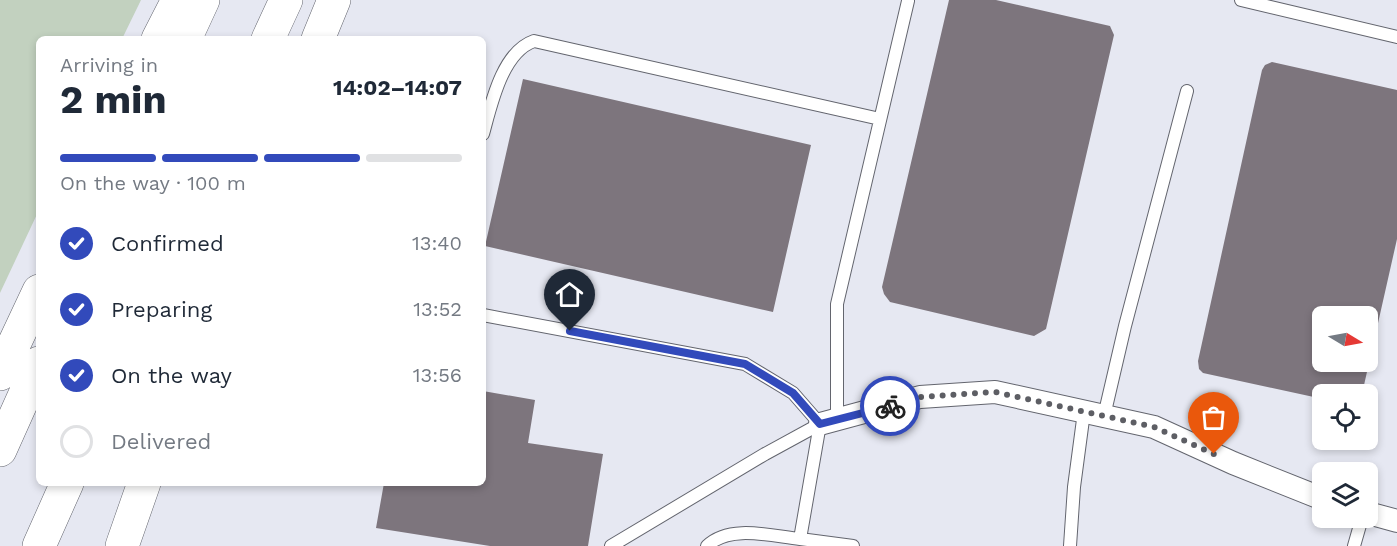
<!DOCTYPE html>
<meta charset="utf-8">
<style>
body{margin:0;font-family:"Work Sans",sans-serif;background:#f2f2f3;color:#1f2937;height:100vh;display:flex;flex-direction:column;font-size:22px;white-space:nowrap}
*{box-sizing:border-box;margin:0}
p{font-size:20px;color:#747a83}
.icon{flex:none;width:33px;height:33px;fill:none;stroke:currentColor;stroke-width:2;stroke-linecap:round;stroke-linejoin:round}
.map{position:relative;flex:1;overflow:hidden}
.panel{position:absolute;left:36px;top:36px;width:450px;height:450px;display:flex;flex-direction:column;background:#fff;border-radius:9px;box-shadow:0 3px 9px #0003}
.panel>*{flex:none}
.needle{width:39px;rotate:100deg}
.buttons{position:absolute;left:1312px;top:306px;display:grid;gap:12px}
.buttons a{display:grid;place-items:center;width:66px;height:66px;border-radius:9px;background:#fff;box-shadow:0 3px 9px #0003;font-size:30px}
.pin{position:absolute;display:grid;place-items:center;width:51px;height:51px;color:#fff;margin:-62px -26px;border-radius:50% 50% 50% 0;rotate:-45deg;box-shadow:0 0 6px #0007}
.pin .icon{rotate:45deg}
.courier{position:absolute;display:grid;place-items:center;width:60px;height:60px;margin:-30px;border:4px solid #324abb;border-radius:50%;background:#fff;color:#222;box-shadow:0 2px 8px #0007}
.head em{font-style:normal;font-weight:700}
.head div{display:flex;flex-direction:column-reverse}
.head{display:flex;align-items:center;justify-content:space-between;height:102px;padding:0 24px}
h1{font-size:39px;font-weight:700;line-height:45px}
.bar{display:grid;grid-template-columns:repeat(4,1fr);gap:9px 6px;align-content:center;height:72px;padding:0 24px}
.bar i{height:8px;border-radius:4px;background:#e0e1e3}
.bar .active{background:#324abb}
.bar p{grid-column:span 4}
ol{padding:0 24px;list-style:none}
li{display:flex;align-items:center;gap:18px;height:66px}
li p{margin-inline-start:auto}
li .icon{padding:6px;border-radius:50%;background:#324abb;color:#fff;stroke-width:4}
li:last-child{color:#747a83}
li i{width:33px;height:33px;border:3px solid #e0e1e3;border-radius:50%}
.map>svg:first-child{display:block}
.green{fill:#c2d1bf}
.building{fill:#7d757d;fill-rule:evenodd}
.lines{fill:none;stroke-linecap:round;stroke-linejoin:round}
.service-casing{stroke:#63656e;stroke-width:14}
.minor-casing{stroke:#63656e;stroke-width:24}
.motorway-casing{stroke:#63656e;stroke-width:34}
.service{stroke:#fff;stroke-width:12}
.minor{stroke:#fff;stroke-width:22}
.motorway{stroke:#fff;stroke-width:33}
.done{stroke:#5d5e64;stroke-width:6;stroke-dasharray:0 10.8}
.route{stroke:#324abb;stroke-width:8}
</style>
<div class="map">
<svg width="1397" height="546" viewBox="0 0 1397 546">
<rect width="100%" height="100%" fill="#e6e8f2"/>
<!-- green -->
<path class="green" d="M 0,0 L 141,0 L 122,39 L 39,39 L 39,210 L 0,293 Z"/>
<!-- building -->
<path class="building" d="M 949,0 L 996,0 L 1110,26 L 1114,35 L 1046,329 L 1034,336 L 890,302 L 884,294 L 882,287 Z
M 1272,62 L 1397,90 L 1397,239 L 1362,394 L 1323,394 L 1323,399 L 1203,373 L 1199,369 L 1198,361 L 1262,70 L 1265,65 ZM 1323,316 L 1368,316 L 1368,362 L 1323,362 Z
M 523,79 L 811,145 L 773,312 L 485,246 Z
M 483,391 L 535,400 L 528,443 L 603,454 L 588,546 L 490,546 L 376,528 L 384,483 L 483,483 Z"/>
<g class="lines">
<!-- service casing -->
<g class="service-casing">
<path id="service" d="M 1241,0 L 1397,37
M 483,134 C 491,105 502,52 534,41 L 880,119
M 483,315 L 745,364 L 793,393 L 820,424
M 1104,416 L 1125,326 L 1187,91
M 837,421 L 837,304 L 908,1
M 820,424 L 800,539 L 853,546
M 611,546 L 765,454 L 820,424
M 707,546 C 730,524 771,536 800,539
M 1070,546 L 1074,487 L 1084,412
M 1354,546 L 1362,518"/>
</g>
<!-- minor casing -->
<g class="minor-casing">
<path id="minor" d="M 820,424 L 920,397 L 995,392 L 1154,427 L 1233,463 L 1323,499
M 1368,513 L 1397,521"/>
</g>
<!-- motorway casing -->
<g class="motorway-casing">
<path id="motorway" d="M 158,39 L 178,0
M 185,39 L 203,0
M 268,39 L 286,0
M 318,39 L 334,0
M 0,374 L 39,291
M 0,450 L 39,363
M 39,546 L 67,483
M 122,546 L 144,483"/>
</g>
<!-- service -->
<use href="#service" class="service"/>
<!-- minor -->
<use href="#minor" class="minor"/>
<!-- motorway -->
<use href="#motorway" class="motorway"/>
</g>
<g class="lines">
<!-- done -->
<path class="done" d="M 890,406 L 920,397 L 995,392 L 1154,427 L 1214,454"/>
<!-- route -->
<path class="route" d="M 570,331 L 745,364 L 793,393 L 820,424 L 890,406"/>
</g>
</svg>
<div class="buttons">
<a><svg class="needle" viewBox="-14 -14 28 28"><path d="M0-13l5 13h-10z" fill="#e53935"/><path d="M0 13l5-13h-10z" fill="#747a83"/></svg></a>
<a><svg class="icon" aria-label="locate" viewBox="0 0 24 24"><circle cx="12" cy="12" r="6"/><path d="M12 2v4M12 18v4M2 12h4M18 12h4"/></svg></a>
<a><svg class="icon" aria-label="layers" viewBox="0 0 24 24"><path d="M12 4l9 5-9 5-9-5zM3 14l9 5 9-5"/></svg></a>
</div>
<div class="pin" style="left:1214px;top:454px;background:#ea580c"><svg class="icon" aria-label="bag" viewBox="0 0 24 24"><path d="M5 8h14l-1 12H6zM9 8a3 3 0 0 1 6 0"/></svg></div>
<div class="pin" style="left:570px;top:331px;background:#1f2937"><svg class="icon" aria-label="home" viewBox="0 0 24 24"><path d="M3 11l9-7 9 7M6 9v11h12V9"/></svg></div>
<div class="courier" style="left:890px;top:406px"><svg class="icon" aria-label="bike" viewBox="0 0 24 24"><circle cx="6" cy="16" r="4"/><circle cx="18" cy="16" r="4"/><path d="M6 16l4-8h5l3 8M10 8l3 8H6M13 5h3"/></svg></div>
<section class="panel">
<div class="head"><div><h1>2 min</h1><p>Arriving in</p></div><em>14:02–14:07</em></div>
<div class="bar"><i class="active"></i><i class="active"></i><i class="active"></i><i></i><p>On the way · 100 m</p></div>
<ol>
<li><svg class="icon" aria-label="check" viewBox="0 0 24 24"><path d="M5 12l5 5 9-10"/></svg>Confirmed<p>13:40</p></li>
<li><svg class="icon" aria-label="check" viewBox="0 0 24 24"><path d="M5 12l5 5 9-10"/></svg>Preparing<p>13:52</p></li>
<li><svg class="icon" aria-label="check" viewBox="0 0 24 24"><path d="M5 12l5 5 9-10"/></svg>On the way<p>13:56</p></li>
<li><i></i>Delivered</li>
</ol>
</section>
</div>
